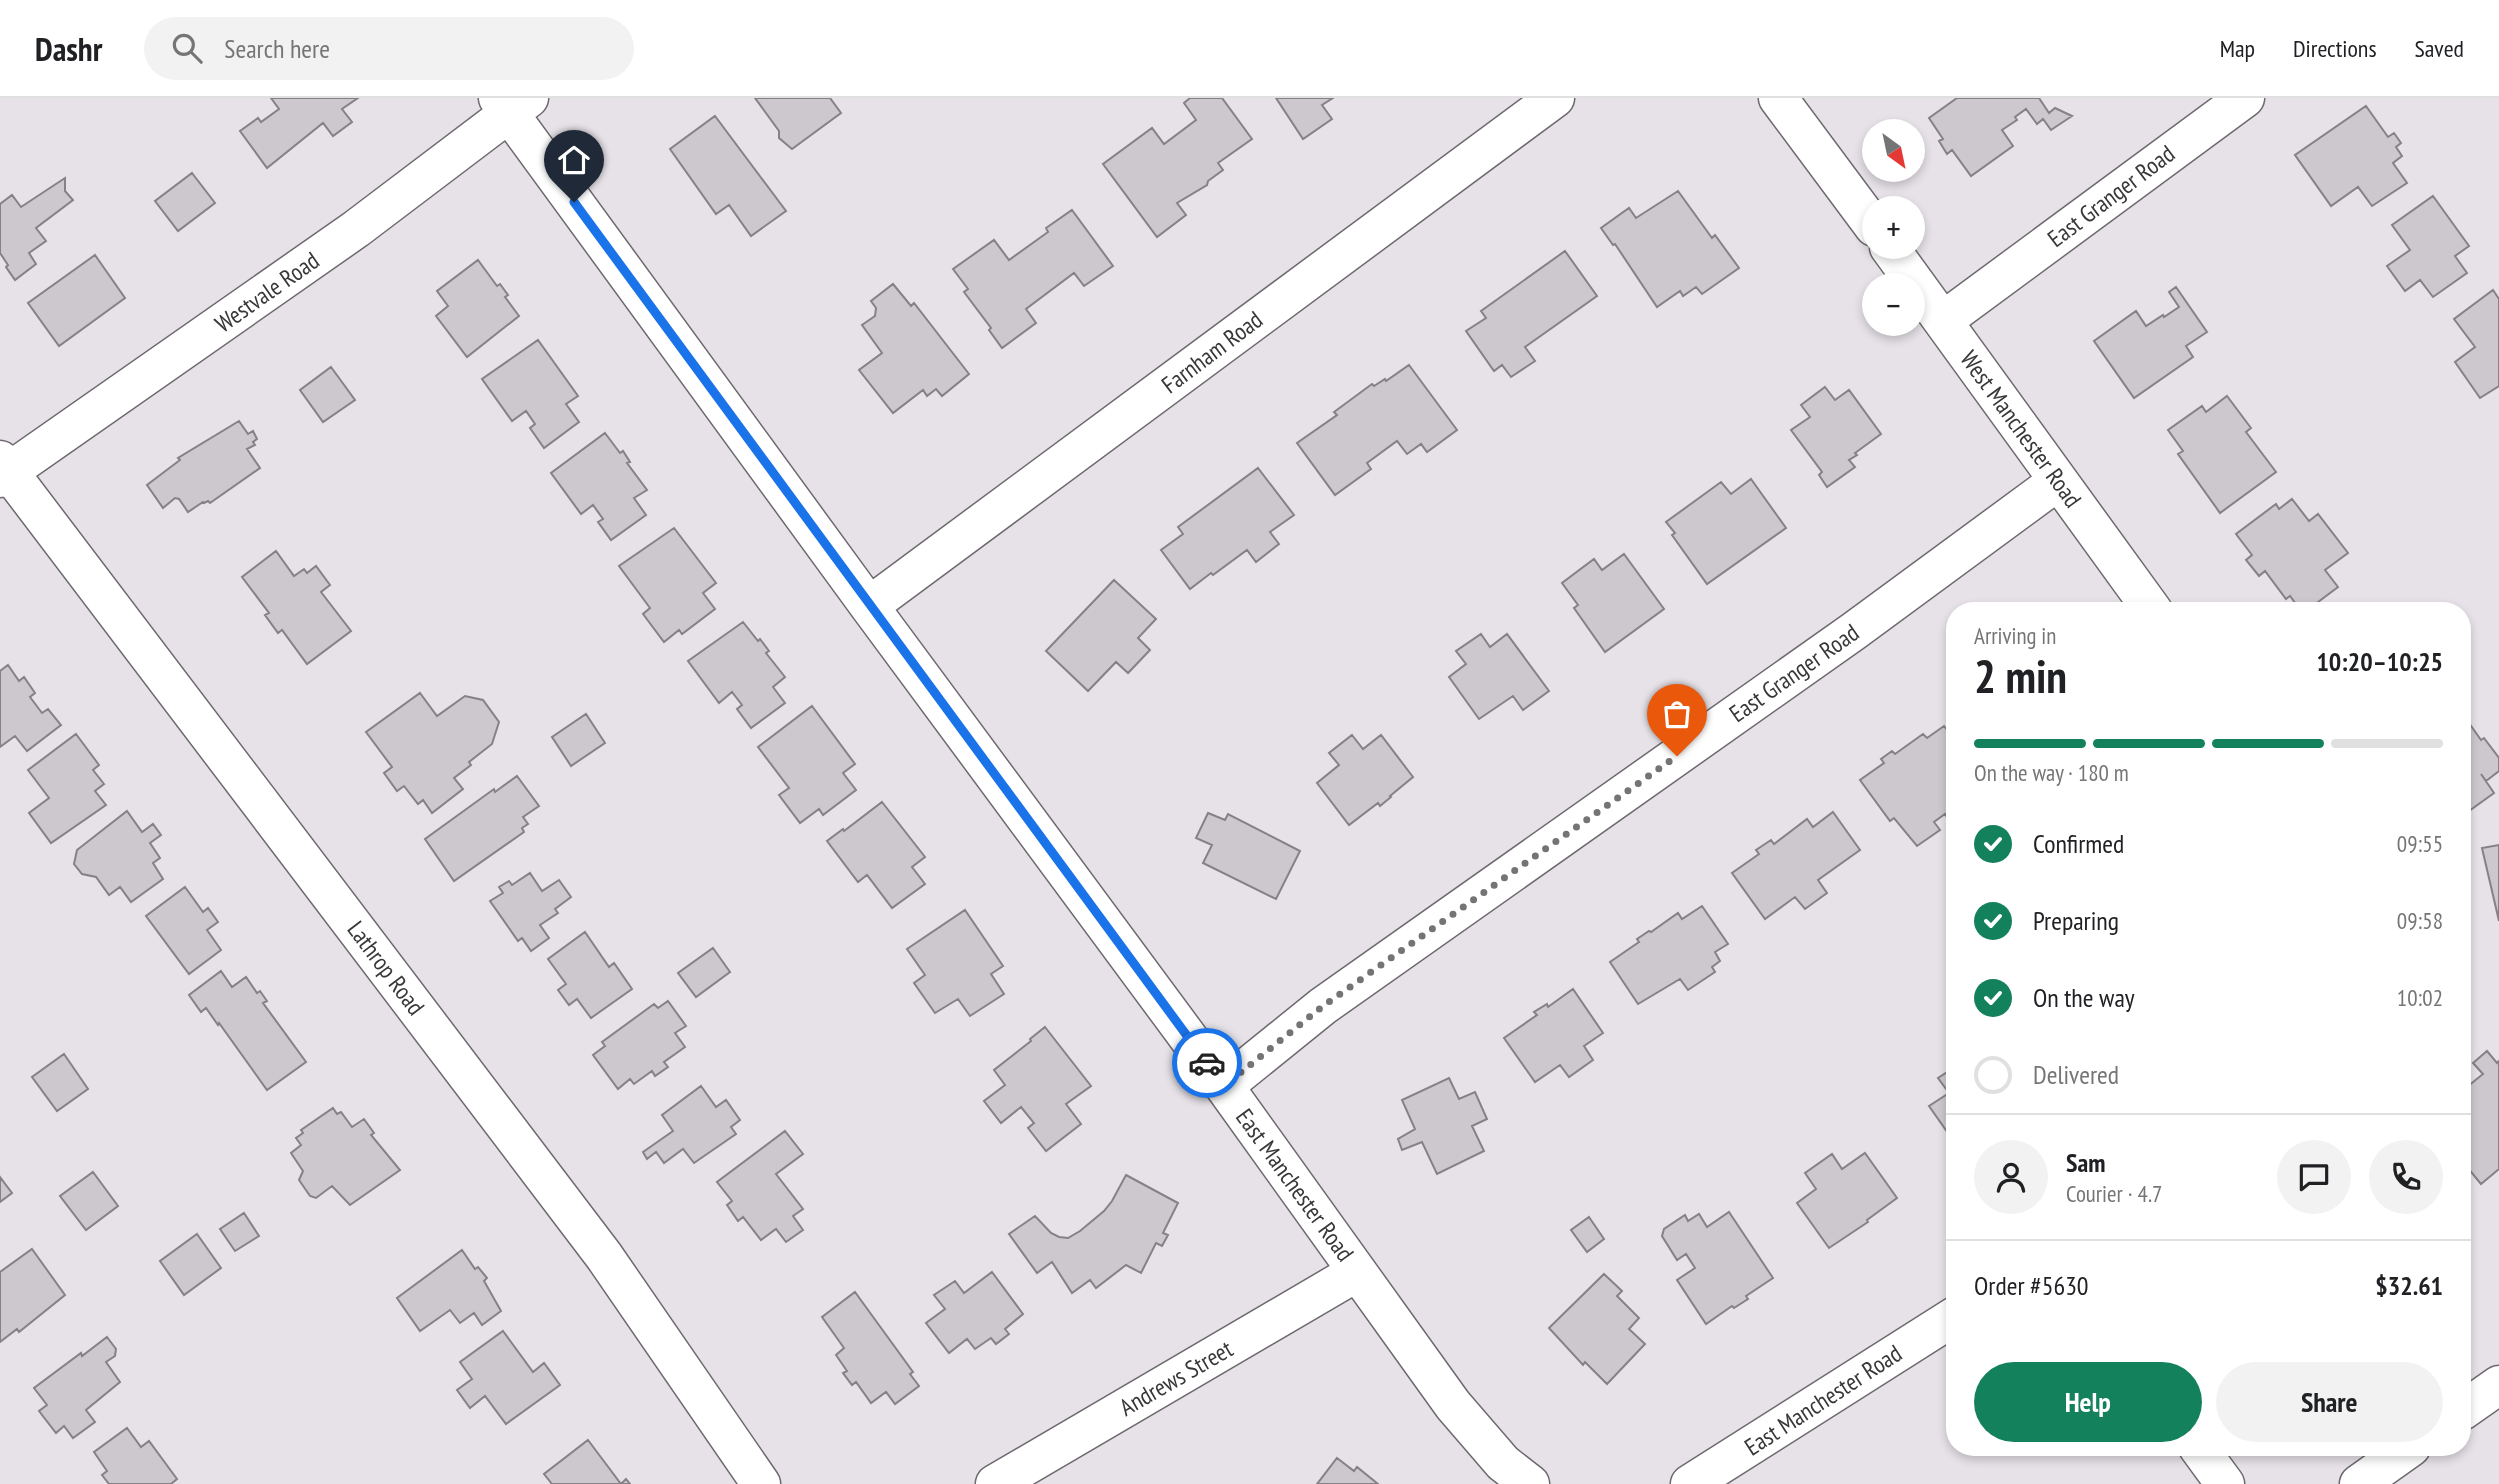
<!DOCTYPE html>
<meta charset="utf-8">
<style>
body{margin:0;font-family:"PT Sans Narrow",sans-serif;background:#f2f2f2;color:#202124;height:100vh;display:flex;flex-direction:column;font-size:26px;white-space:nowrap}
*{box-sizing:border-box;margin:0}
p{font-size:23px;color:#757577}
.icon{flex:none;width:38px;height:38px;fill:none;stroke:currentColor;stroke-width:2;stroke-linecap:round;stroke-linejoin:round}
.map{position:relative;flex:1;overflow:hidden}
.drawer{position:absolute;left:1946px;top:504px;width:525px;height:854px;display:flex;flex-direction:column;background:#fff;border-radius:28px;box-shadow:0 4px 10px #0003}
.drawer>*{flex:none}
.needle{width:46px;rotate:147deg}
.buttons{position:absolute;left:1862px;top:21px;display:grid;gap:14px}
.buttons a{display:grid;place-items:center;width:63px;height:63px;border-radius:50%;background:#fff;box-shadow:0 4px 10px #0003;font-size:35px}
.pin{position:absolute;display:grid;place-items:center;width:60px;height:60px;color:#fff;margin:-72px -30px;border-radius:50% 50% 50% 0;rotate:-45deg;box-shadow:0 0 7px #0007}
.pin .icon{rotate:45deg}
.courier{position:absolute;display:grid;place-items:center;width:70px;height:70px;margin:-35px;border:5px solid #1a73e8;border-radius:50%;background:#fff;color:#222;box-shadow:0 2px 9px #0007}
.headline em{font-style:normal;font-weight:700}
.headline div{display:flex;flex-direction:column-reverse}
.headline{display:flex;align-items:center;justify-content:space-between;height:119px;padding:0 28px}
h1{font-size:46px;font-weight:700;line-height:52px}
.bar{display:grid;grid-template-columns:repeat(4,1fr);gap:10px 7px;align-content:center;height:84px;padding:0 28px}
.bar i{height:9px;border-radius:5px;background:#e0e0e0}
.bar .selected{background:#14815d}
.bar p{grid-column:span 4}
.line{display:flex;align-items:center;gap:18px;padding:0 28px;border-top:2px solid #e0e0e0}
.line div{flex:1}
.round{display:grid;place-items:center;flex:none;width:74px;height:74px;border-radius:37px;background:#f2f2f2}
ol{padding:0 28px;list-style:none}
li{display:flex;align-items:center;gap:21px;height:77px}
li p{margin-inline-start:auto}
li .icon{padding:7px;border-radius:50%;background:#14815d;color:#fff;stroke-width:4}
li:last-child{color:#757577}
li i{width:38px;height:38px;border:4px solid #e0e0e0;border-radius:50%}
.cta{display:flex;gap:14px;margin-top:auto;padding:14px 28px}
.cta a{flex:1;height:80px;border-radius:42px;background:#14815d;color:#fff;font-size:28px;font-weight:700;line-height:80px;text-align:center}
.cta a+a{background:#f2f2f2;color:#202124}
header{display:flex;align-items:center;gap:42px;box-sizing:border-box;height:98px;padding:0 35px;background:#fff;border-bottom:2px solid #e0e0e0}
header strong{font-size:33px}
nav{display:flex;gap:38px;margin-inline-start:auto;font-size:24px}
.search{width:490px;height:63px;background:#f2f2f2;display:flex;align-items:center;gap:18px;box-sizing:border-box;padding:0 24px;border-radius:38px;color:#757577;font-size:26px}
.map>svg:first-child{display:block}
.building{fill:#ccc8ce;stroke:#858187;stroke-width:2}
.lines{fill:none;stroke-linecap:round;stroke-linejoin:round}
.minor-casing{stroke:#6d696e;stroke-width:41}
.minor{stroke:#fff;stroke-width:38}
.done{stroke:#767376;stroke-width:7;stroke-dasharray:0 12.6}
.route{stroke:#1a73e8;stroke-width:9}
.labels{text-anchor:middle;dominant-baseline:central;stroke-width:5;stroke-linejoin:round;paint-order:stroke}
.street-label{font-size:24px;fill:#393739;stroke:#fff}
</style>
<header>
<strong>Dashr</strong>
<div class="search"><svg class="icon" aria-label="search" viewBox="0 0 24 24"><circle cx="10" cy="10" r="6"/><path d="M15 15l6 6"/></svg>Search here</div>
<nav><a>Map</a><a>Directions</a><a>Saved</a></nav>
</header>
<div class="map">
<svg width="2499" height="1386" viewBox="0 0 2499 1386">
<rect width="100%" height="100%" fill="#e6e2e8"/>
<!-- building -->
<path class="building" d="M 271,0 L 358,0 L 342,11 L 352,24 L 333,38 L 323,25 L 267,70 L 240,33 L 258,20 L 261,24 L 279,11 Z
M 755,0 L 830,0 L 841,15 L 792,51 L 779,40 L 779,33 Z
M 1190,0 L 1222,0 L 1252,41 L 1218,65 L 1223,72 L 1208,83 L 1207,87 L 1177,105 L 1186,117 L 1157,139 L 1103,66 L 1152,30 L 1164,46 L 1196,22 L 1184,5 Z
M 1276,0 L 1333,0 L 1322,7 L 1332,21 L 1303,41 Z
M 1957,0 L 2039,0 L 2049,15 L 2055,10 L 2072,18 L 2051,32 L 2043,21 L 2037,26 L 2026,11 L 2015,19 L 2017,22 L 2002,32 L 2013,48 L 1971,78 L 1952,52 L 1947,56 L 1939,43 L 1943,41 L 1929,20 Z
M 2366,8 L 2388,39 L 2394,35 L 2401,45 L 2396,49 L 2402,58 L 2393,65 L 2407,85 L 2372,108 L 2358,89 L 2331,108 L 2295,57 Z
M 715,18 L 786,113 L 751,138 L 729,107 L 716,116 L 670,51 Z
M 192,75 L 215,105 L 178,133 L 155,103 Z
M 65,80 L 65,93 L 73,102 L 36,130 L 46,143 L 29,155 L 36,166 L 15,182 L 6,169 L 8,167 L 0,155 L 0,106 L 12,97 L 21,109 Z
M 1678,93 L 1712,140 L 1715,137 L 1739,170 L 1702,196 L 1696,189 L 1683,198 L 1680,193 L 1657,209 L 1615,146 L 1613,147 L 1601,130 L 1629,110 L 1636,120 Z
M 2433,98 L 2469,148 L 2455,158 L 2467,175 L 2433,199 L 2420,182 L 2405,193 L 2387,168 L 2410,152 L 2392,127 Z
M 1072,112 L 1113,168 L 1084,188 L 1074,175 L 1026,211 L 1036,225 L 1002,250 L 989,232 L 991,230 L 964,194 L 968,191 L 953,171 L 994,142 L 1009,162 L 1048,134 L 1046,130 Z
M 1565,153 L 1597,198 L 1525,249 L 1535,263 L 1511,279 L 1502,267 L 1494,273 L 1466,233 L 1486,220 L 1481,213 Z
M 95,157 L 125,200 L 59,248 L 28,205 Z
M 478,162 L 497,188 L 500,186 L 508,197 L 505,199 L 519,218 L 467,259 L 436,218 L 448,208 L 437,193 Z
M 893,186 L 911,208 L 914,205 L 969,276 L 942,298 L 936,291 L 927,298 L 923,292 L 893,315 L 859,272 L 882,255 L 862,227 L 875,218 L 876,210 L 871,203 Z
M 2176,189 L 2207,234 L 2186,248 L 2193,259 L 2134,300 L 2094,243 L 2136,213 L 2146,228 L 2163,217 L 2164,219 L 2179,209 L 2169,194 Z
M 2493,192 L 2499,201 L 2499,288 L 2480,300 L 2455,264 L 2475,249 L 2454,221 Z
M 538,242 L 578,298 L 566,306 L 579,324 L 544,350 L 530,330 L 535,326 L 526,313 L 512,323 L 482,281 Z
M 1409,267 L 1457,332 L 1427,354 L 1421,346 L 1407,356 L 1397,343 L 1367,365 L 1371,371 L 1335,397 L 1297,345 L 1337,317 L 1334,314 L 1372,286 L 1374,288 L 1385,281 L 1386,283 Z
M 331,269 L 355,302 L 323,324 L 300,292 Z
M 1825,289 L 1835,302 L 1849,292 L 1881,336 L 1855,355 L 1857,357 L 1849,362 L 1855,369 L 1827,389 L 1819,377 L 1822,374 L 1791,332 L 1810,319 L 1801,307 Z
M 2227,298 L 2251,330 L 2246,334 L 2276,374 L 2220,415 L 2178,356 L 2183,353 L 2168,332 L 2202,308 L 2206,314 Z
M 239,323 L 248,336 L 253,333 L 257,341 L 253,344 L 255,347 L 247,351 L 260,370 L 210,405 L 208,403 L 204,405 L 203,404 L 188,414 L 179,401 L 175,400 L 163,410 L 147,387 L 180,362 L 178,360 Z
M 605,335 L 620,355 L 623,353 L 630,364 L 627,365 L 647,392 L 634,400 L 646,417 L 611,442 L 598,424 L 603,421 L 593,407 L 581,416 L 551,375 Z
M 1258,370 L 1294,417 L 1270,434 L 1279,446 L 1256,464 L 1247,452 L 1213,477 L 1211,475 L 1190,491 L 1161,452 L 1183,436 L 1178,429 Z
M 1751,381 L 1786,430 L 1707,486 L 1672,437 L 1675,435 L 1666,424 L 1721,384 L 1731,396 Z
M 2292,401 L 2309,423 L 2318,416 L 2348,455 L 2325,472 L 2338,489 L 2306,513 L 2301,513 L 2290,498 L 2286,501 L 2265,473 L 2259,478 L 2246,462 L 2252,457 L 2236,436 L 2276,406 L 2279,411 Z
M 674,430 L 716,485 L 703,495 L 715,511 L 682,536 L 679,532 L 664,544 L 643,516 L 650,510 L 619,468 Z
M 276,453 L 294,478 L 304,471 L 307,475 L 316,468 L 330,487 L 321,494 L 351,533 L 307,566 L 282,532 L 278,535 L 265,517 L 269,515 L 242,479 Z
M 1624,456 L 1664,511 L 1605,554 L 1574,510 L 1578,507 L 1562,485 L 1594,461 L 1602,472 Z
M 1114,482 L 1156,521 L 1138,540 L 1150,552 L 1128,575 L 1116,564 L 1088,593 L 1046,553 Z
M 743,524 L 758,543 L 760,541 L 769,553 L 766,555 L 785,579 L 773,589 L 785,605 L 751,630 L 737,611 L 742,607 L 732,594 L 719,605 L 688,563 Z
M 1481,536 L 1490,549 L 1507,536 L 1549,593 L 1523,612 L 1513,598 L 1479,621 L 1449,579 L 1466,566 L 1456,553 Z
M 8,567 L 19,583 L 24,579 L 35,595 L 30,599 L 42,615 L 48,611 L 61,627 L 27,653 L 15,638 L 0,649 L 0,573 Z
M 420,595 L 437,618 L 465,598 L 483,602 L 499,624 L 492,646 L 469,664 L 471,667 L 454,680 L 463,691 L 432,715 L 423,702 L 418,706 L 404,688 L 397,693 L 384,675 L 392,669 L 366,634 Z
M 812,608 L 855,666 L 843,675 L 856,692 L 823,717 L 819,711 L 800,725 L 779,697 L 789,690 L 758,649 Z
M 586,616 L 605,645 L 571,668 L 552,639 Z
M 2464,618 L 2481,642 L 2484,640 L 2499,660 L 2499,673 L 2486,683 L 2481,676 L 2494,695 L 2462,718 L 2462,620 Z
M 1944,628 L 1955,642 L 1955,716 L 1948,721 L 1945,716 L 1934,724 L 1940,732 L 1917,748 L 1894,720 L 1890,723 L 1860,682 L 1884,665 L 1881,661 L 1892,653 L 1895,656 L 1923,636 L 1927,640 Z
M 76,636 L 99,667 L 93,672 L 104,686 L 95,693 L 106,707 L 51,745 L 29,715 L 49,700 L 28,672 Z
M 1352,637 L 1363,651 L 1381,637 L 1413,679 L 1390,698 L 1391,699 L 1380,708 L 1378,705 L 1349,727 L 1317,685 L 1339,667 L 1329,655 Z
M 517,678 L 539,708 L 523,719 L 528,726 L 522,730 L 524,734 L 454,783 L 425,741 L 494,691 L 495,694 Z
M 882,704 L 925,759 L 912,769 L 925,786 L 892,810 L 867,777 L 858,784 L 827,743 L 843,731 L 844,733 Z
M 127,713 L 142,734 L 153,726 L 161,737 L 150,745 L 160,760 L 153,765 L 163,781 L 131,804 L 120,789 L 109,797 L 96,779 L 82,776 L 74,766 L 77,752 Z
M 1833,714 L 1860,752 L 1818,782 L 1827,795 L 1805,811 L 1795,799 L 1765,821 L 1732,775 L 1759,756 L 1756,752 L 1771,742 L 1774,746 L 1807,721 L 1813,729 Z
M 1208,715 L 1225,722 L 1228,716 L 1300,753 L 1276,801 L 1203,765 L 1212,747 L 1196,740 Z
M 2499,747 L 2499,823 L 2482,750 Z
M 530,775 L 542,793 L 559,782 L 571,799 L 555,811 L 558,815 L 540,827 L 549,840 L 531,853 L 522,840 L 518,843 L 490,803 L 503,795 L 499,789 L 509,783 L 512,787 Z
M 185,789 L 203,814 L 208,810 L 218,824 L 207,832 L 221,852 L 189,876 L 146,818 Z
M 1702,808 L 1728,846 L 1715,854 L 1720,863 L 1712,869 L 1715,874 L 1688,892 L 1680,881 L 1638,906 L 1610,864 L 1639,844 L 1637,841 L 1649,833 L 1651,834 L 1678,815 L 1682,821 Z
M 965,812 L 1003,868 L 991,876 L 1004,896 L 970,918 L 958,901 L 935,915 L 914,885 L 925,877 L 907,851 Z
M 585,834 L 609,869 L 614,865 L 632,891 L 591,920 L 577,901 L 569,907 L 558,892 L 566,886 L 548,861 Z
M 713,850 L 730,874 L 696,899 L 678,875 Z
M 221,873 L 232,889 L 246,879 L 257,895 L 260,893 L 267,903 L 263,905 L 306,964 L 267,992 L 219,925 L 218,927 L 206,910 L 201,914 L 189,897 Z
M 1573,891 L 1603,935 L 1584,948 L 1593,962 L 1569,979 L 1560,967 L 1535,984 L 1504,940 L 1537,917 L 1534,914 L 1547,906 L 1548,909 Z
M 668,903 L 686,928 L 675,935 L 685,949 L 664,964 L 668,969 L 655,978 L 652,973 L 634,986 L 630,981 L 618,991 L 593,957 L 605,948 L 602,944 L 654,906 L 658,910 Z
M 1045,929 L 1091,988 L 1066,1006 L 1081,1026 L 1046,1053 L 1028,1030 L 1034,1025 L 1021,1009 L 1001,1025 L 984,1003 L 1005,987 L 994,972 L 1031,943 L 1030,941 Z
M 2487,953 L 2497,965 L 2499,963 L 2499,1071 L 2481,1086 L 2462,1063 L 2462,993 L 2483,976 L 2473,965 Z
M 64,956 L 88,991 L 57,1013 L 32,979 Z
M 1955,969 L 1955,1045 L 1929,1008 L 1949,995 L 1938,980 Z
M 1449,980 L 1459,1001 L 1475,994 L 1487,1021 L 1472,1028 L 1484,1053 L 1437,1076 L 1422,1044 L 1402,1052 L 1398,1041 L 1415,1031 L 1402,1002 Z
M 701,988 L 716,1009 L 726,1002 L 740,1022 L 731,1029 L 736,1036 L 694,1065 L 683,1051 L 664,1065 L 656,1054 L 647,1061 L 643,1054 L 673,1033 L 662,1017 Z
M 333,1010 L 337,1016 L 341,1014 L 352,1029 L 364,1021 L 374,1035 L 371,1037 L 400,1072 L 350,1107 L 332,1088 L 316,1100 L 310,1098 L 299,1082 L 303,1073 L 291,1055 L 301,1047 L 296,1040 L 303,1035 L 301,1032 Z
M 785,1033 L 803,1056 L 776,1076 L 803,1111 L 793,1118 L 803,1132 L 786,1144 L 776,1131 L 761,1142 L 743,1119 L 738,1123 L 727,1107 L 732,1103 L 717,1084 Z
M 1865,1055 L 1897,1100 L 1867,1122 L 1868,1124 L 1829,1150 L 1797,1105 L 1816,1091 L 1805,1075 L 1832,1056 L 1842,1071 Z
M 93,1074 L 118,1108 L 86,1132 L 60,1098 Z
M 1126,1077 L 1178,1105 L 1163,1135 L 1168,1137 L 1162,1148 L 1156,1145 L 1141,1175 L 1126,1167 L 1096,1190 L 1090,1182 L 1072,1195 L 1052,1164 L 1037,1175 L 1009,1136 L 1035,1118 L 1051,1135 L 1059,1139 L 1068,1140 L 1080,1133 L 1104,1113 L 1112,1103 Z
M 0,1079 L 12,1095 L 0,1104 Z
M 1729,1114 L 1773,1180 L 1746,1198 L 1748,1201 L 1734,1210 L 1732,1208 L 1706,1226 L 1677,1182 L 1695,1170 L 1686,1156 L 1677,1162 L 1662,1138 L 1664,1131 L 1685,1117 L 1688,1123 L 1699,1116 L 1707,1129 Z
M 244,1115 L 259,1138 L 235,1153 L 220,1131 Z
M 1589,1119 L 1604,1141 L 1587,1154 L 1571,1132 Z
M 197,1136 L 221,1170 L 184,1197 L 160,1163 Z
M 32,1151 L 65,1197 L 19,1234 L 17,1231 L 0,1244 L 0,1174 Z
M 462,1152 L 475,1171 L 478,1169 L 487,1180 L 484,1183 L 501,1213 L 482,1227 L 474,1215 L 460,1225 L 450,1212 L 420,1233 L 397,1200 Z
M 992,1174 L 1023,1216 L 1005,1231 L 1009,1236 L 996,1246 L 991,1240 L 975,1251 L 967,1241 L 949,1255 L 926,1225 L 945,1211 L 934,1197 L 955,1183 L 964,1195 Z
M 1604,1176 L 1622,1193 L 1617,1198 L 1639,1220 L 1629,1231 L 1645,1246 L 1607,1286 L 1585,1264 L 1583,1267 L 1549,1230 Z
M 855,1194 L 913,1274 L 910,1276 L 919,1288 L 895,1306 L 886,1294 L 871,1305 L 856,1284 L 852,1287 L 843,1275 L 847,1273 L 836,1257 L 844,1250 L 822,1219 Z
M 503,1233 L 533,1274 L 544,1265 L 560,1287 L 506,1326 L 485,1298 L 470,1310 L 457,1292 L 472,1281 L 460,1264 Z
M 107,1239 L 116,1251 L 115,1258 L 106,1264 L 120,1284 L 86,1312 L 95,1324 L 73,1340 L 64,1328 L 56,1335 L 39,1313 L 47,1307 L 34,1290 L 81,1255 L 82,1258 Z
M 127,1330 L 141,1349 L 149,1343 L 177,1381 L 171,1386 L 109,1386 L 102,1377 L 107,1373 L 94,1354 Z
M 588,1342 L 621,1386 L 626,1381 L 630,1386 L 552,1386 L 544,1376 Z
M 1337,1360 L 1354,1373 L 1357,1369 L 1378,1386 L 1317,1386 Z"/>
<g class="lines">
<!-- minor casing -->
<g class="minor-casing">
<path id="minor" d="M 498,0 L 869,508 L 1224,988 L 1453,1307 L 1503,1365 L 1530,1386
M 1778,0 L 1874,129
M 1889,149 L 2153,513
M 1944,222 L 2245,0
M 0,362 L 604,1158 L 761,1386
M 0,380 L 356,131 L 529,0
M 869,508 L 1555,0
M 1224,988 L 1323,908 L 1854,533 L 2058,383
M 2462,1313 L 2499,1287
M 2198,1349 L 2225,1386
M 995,1386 L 1357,1174
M 1690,1386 L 1955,1218
M 2359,1386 L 2411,1349"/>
</g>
<!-- minor -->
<use href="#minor" class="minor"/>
</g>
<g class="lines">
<!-- done -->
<path class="done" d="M 1207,965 L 1224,988 L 1323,908 L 1677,658"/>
<!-- route -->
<path class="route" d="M 574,104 L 1207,965"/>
</g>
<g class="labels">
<!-- street labels -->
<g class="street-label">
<text transform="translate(2111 98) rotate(-37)">East Granger Road</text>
<text transform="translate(267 194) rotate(-35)">Westvale Road</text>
<text transform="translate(1212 254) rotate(-37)">Farnham Road</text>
<text transform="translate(2021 331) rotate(54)">West Manchester Road</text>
<text transform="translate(1794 575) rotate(-35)">East Granger Road</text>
<text transform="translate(386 870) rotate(53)">Lathrop Road</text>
<text transform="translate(1295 1087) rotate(54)">East Manchester Road</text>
<text transform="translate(1176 1280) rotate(-30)">Andrews Street</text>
<text transform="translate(1823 1302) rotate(-33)">East Manchester Road</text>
</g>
</g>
</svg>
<div class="buttons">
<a><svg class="needle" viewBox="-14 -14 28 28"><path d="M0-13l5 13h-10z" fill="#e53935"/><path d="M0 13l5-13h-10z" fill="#757577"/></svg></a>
<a>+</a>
<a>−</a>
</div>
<div class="pin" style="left:1677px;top:658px;background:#ea580c"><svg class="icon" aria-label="bag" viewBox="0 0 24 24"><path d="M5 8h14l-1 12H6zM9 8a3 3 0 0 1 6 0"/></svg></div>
<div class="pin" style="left:574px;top:104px;background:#1f2937"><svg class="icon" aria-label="home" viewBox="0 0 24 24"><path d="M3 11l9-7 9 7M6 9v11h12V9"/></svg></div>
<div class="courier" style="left:1207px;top:965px"><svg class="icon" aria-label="car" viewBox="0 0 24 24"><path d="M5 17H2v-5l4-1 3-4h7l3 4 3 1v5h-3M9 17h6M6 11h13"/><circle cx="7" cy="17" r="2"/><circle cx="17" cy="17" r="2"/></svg></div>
<section class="drawer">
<div class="headline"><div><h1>2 min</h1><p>Arriving in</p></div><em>10:20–10:25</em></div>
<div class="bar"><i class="selected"></i><i class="selected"></i><i class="selected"></i><i></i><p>On the way · 180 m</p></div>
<ol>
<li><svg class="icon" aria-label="check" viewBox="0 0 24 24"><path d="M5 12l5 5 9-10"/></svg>Confirmed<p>09:55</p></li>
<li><svg class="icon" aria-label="check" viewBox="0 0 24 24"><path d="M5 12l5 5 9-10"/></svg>Preparing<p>09:58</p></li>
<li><svg class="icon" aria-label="check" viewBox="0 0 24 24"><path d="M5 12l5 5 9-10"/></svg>On the way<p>10:02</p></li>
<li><i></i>Delivered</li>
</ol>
<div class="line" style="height:126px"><a class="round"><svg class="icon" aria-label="person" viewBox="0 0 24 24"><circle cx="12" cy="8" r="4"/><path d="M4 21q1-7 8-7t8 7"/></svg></a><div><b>Sam</b><p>Courier · 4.7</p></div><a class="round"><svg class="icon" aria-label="chat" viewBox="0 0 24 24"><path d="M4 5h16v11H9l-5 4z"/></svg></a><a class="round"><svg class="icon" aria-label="phone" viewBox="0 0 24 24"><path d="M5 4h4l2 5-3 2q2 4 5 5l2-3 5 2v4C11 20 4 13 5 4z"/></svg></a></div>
<div class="line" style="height:91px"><div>Order #5630</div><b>$32.61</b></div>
<div class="cta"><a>Help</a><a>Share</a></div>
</section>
</div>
